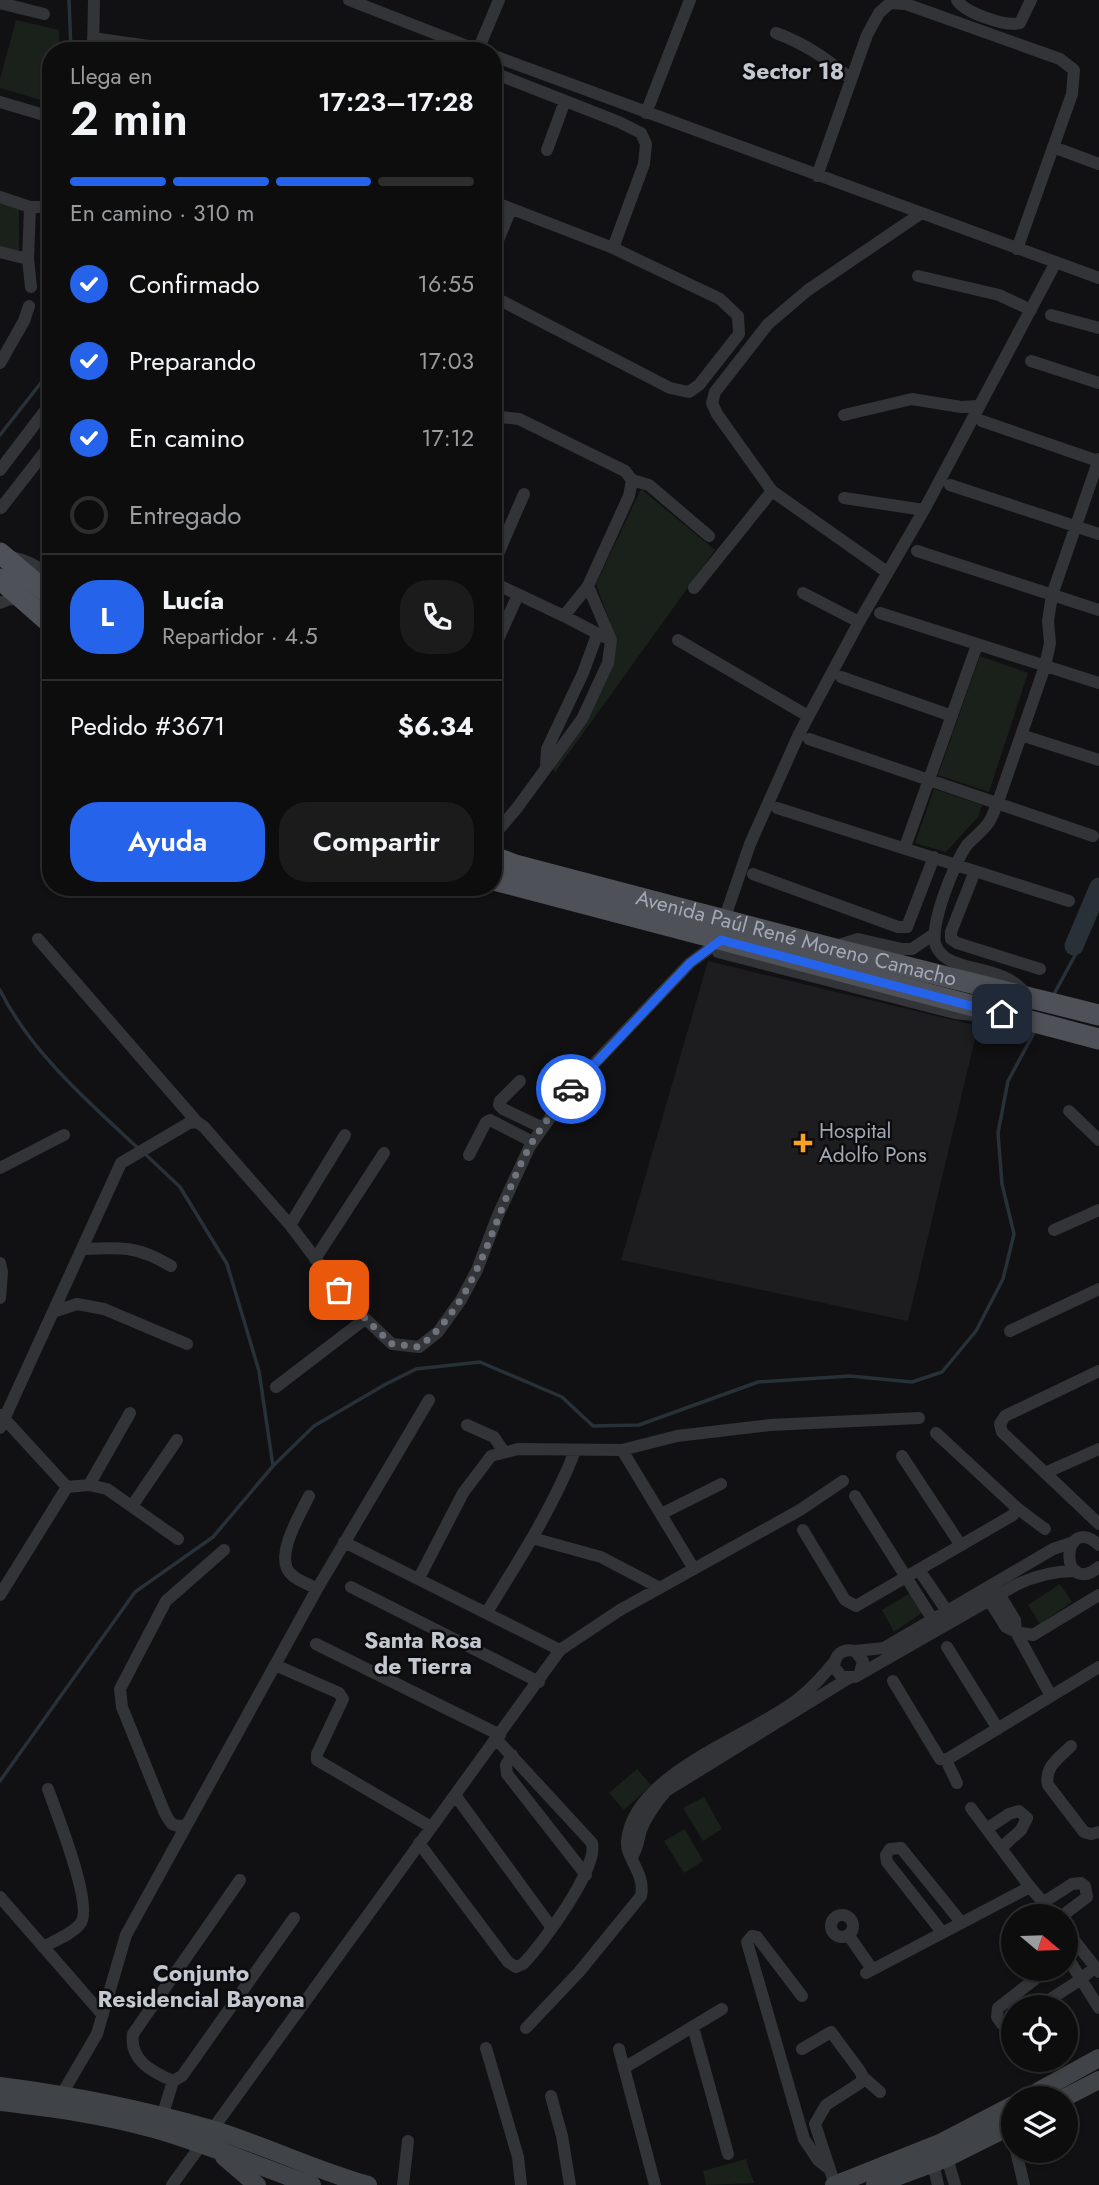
<!DOCTYPE html>
<html lang="es">
<meta charset="utf-8">
<style>
body{margin:0;font-family:Jost,sans-serif;background:#1b1b1c;color:#f1f3f6;height:100vh;display:flex;flex-direction:column;font-size:26px;white-space:nowrap}
*{box-sizing:border-box;margin:0}
p{font-size:23px;color:#9a9c9e}
.icon{flex:none;width:38px;height:38px;fill:none;stroke:currentColor;stroke-width:2;stroke-linecap:round;stroke-linejoin:round}
.map{position:relative;flex:1;overflow:hidden}
.side{position:absolute;left:42px;top:42px;width:460px;height:854px;display:flex;flex-direction:column;background:#0d0d0e;border-radius:28px;box-shadow:0 2px 5px #0004,0 0 0 2px #2d2d2e}
.side>*{flex:none}
.needle{width:46px;rotate:109deg}
.controls{position:absolute;left:1001px;top:1904px;display:grid;gap:14px}
.controls a{display:grid;place-items:center;width:77px;height:77px;border-radius:50%;background:#0d0d0e;box-shadow:0 2px 5px #0004,0 0 0 2px #2d2d2e;font-size:35px}
.pin{position:absolute;display:grid;place-items:center;width:60px;height:60px;color:#fff;margin:-30px;border-radius:14px;box-shadow:0 4px 10px #0006}
.courier{position:absolute;display:grid;place-items:center;width:70px;height:70px;margin:-35px;border:5px solid #2563eb;border-radius:50%;background:#fff;color:#222;box-shadow:0 2px 9px #0007}
.head em{font-style:normal;font-weight:600}
.head div{display:flex;flex-direction:column-reverse}
.head{display:flex;align-items:center;justify-content:space-between;height:119px;padding:0 28px}
h1{font-size:46px;font-weight:600;line-height:52px}
.bar{display:grid;grid-template-columns:repeat(4,1fr);gap:10px 7px;align-content:center;height:84px;padding:0 28px}
.bar i{height:9px;border-radius:5px;background:#2d2d2e}
.bar .active{background:#2563eb}
.bar p{grid-column:span 4}
.line{display:flex;align-items:center;gap:18px;padding:0 28px;border-top:2px solid #2d2d2e}
.line div{flex:1}
.round{display:grid;place-items:center;flex:none;width:74px;height:74px;border-radius:28px;background:#1b1b1c}
ol{padding:0 28px;list-style:none}
li{display:flex;align-items:center;gap:21px;height:77px}
li p{margin-inline-start:auto}
li .icon{padding:7px;border-radius:50%;background:#2563eb;color:#fff;stroke-width:4}
li:last-child{color:#9a9c9e}
li i{width:38px;height:38px;border:4px solid #2d2d2e;border-radius:50%}
.action{display:flex;gap:14px;margin-top:auto;padding:14px 28px}
.action a{flex:1;height:80px;border-radius:28px;background:#2563eb;color:#fff;font-size:28px;font-weight:600;line-height:80px;text-align:center}
.action a+a{background:#1b1b1c;color:#f1f3f6}
.map>svg:first-child{display:block}
.built{fill:#1d1d20}
.green{fill:#19211a}
.lines{fill:none;stroke-linecap:round;stroke-linejoin:round}
.stream{stroke:#273137;stroke-width:3.5}
.river{stroke:#273137;stroke-width:19}
.minor{stroke:#323438;stroke-width:12}
.secondary{stroke:#404348;stroke-width:18}
.primary{stroke:#4e5157;stroke-width:21}
.done{stroke:#6f747c;stroke-width:7;stroke-dasharray:0 12.6}
.route{stroke:#2563eb;stroke-width:9}
.poi-dot{fill:#fca120;stroke:#0c0c0e;stroke-width:2.5}
.labels{text-anchor:middle;dominant-baseline:central;stroke-width:5;stroke-linejoin:round;paint-order:stroke}
.street-label{font-size:21px;fill:#a2a9b5;stroke:#0c0c0e}
.poi-label{font-size:21px;fill:#a2a9b5;stroke:#0c0c0e;text-anchor:start}
.neighbourhood-label{font-size:23px;font-weight:bold;fill:#c3c8d0;stroke:#0c0c0e}
</style>
<div class="map">
<svg width="1099" height="2185" viewBox="0 0 1099 2185">
<rect width="100%" height="100%" fill="#111113"/>
<!-- built -->
<path class="built" d="M 708,961 L 978,1026 L 908,1321 L 621,1260 Z"/>
<!-- green -->
<path class="green" d="M 16,20 L 59,30 L 60,51 L 51,51 L 51,103 L 0,88 L 0,79 Z
M 0,203 L 19,208 L 19,251 L 0,247 Z
M 641,489 L 715,550 L 555,772 L 551,767 L 617,642 L 596,584 Z
M 980,656 L 1028,673 L 989,792 L 938,775 Z
M 934,789 L 982,805 L 978,817 L 946,852 L 915,843 Z
M 1060,1584 L 1072,1602 L 1040,1624 L 1028,1605 Z
M 912,1592 L 923,1612 L 894,1632 L 882,1610 Z
M 637,1769 L 651,1785 L 624,1810 L 609,1793 Z
M 704,1797 L 722,1829 L 703,1841 L 683,1808 Z
M 685,1829 L 703,1861 L 684,1873 L 664,1841 Z
M 746,2159 L 754,2183 L 706,2185 L 703,2171 Z"/>
<g class="lines">
<!-- stream -->
<path class="stream" d="M 69,0 L 71,51
M 0,435 L 51,370
M 0,990 C 30,1051 88,1102 138,1148
M 1053,996 L 1092,924 L 1099,904
M 144,1153 L 180,1187 L 227,1264 L 259,1371 L 273,1466
M 0,1781 L 135,1592 L 213,1537 L 273,1466 L 314,1426 L 386,1384 L 416,1369 L 480,1362 L 562,1397 L 593,1426 L 639,1425 L 758,1382 L 850,1376 L 912,1382 L 942,1372 L 976,1331 L 1003,1279 L 1014,1234 L 1002,1184 L 998,1133 L 1008,1081 L 1035,1031"/>
<!-- river -->
<path class="river" d="M 1074,946 L 1099,887"/>
<!-- minor -->
<path class="minor" d="M 349,0 L 480,51
M 957,0 C 965,13 1006,27 1020,23 L 1031,0
M 0,3 L 44,14
M 776,33 C 806,44 827,59 851,79
M 93,38 L 127,43 L 134,46
M 127,43 L 187,51
M 478,50 L 499,0
M 93,51 L 94,0
M 494,56 L 1099,278
M 494,73 L 619,122 L 641,133 L 646,144 L 644,164 L 613,248
M 0,102 L 51,117
M 646,113 L 690,0
M 1053,147 L 1099,164
M 547,150 L 565,101
M 817,176 L 867,35 L 879,13 L 890,3 L 906,4 L 1060,59 L 1074,70 L 1072,94 L 1017,249
M 0,197 L 30,207 L 51,207
M 494,202 L 613,248 L 720,299 L 738,316 L 739,334 L 699,385 L 689,392 L 670,388 L 494,297
M 30,207 L 28,259 L 31,287
M 494,250 L 511,209
M 0,252 L 28,259
M 918,276 L 999,295 L 1031,310
M 1051,315 L 1099,328
M 1031,361 L 1099,383
M 0,363 L 24,321 L 29,306
M 844,415 L 912,399 L 961,407 L 979,406
M 982,421 L 1098,461
M 494,428 L 502,417 L 519,419 L 625,471 L 632,480 L 649,485 L 709,536
M 0,470 L 51,403
M 950,485 L 1099,534
M 844,498 L 924,510
M 1,508 L 51,444
M 917,551 L 1099,610
M 11,557 C 26,560 38,566 51,576
M 494,563 L 524,494
M 887,572 L 772,491 L 717,414 L 712,403 L 715,392 L 768,324 L 808,290 L 920,214
M 494,583 L 564,616 L 604,637
M 694,588 L 772,491
M 803,593 L 859,622
M 0,603 L 10,599 L 24,600
M 880,613 L 1099,683
M 564,616 L 588,586 L 629,496 L 632,480
M 678,640 L 808,716
M 494,648 L 518,595
M 841,677 L 952,716
M 1021,735 L 1099,760
M 809,739 L 1093,836
M 546,766 L 547,749 L 583,673 L 597,635
M 777,808 L 1069,901
M 494,835 L 517,808 L 582,719 L 608,663 L 611,640 L 588,586
M 905,847 L 977,645
M 975,871 L 951,932 L 951,939 L 957,943 L 1040,969
M 753,874 L 898,927 L 907,927 L 934,857
M 38,939 L 197,1122 L 204,1127 L 290,1225 L 351,1305 L 392,1344 L 419,1347 L 438,1332 L 461,1300 L 477,1270 L 498,1215 L 530,1146 L 572,1087 L 690,963 L 721,940
M 836,946 L 858,939 L 902,949 L 912,949 L 934,934
M 1027,996 C 1013,975 989,972 966,966 C 953,962 942,959 936,946 C 928,928 955,861 967,845 C 974,837 983,831 989,822 C 993,816 995,808 998,802 L 1045,666 L 1050,643 L 1048,621 L 1052,595 L 1099,459
M 982,1016 L 955,1013 L 718,952 L 724,920 L 750,844 L 799,734 L 859,622 L 924,510 L 1056,262
M 520,1081 L 500,1101 L 499,1105 L 503,1109 L 543,1128
M 1069,1111 L 1099,1140
M 469,1155 L 486,1122 L 490,1120 L 533,1142
M 0,1168 L 64,1135
M 290,1225 L 345,1135
M 1054,1230 L 1099,1210
M 83,1249 C 121,1247 138,1246 171,1266
M 315,1259 L 384,1153
M 0,1263 L 2,1272 L 0,1298
M 53,1312 L 77,1304 L 104,1309 L 187,1344
M 1010,1331 L 1099,1289
M 1099,1371 L 1005,1416 L 1000,1424 L 1002,1432 L 1099,1524
M 276,1387 L 365,1319
M 1,1415 L 67,1487
M 467,1425 L 494,1437 L 504,1452
M 0,1428 L 121,1163 L 189,1123 L 197,1122
M 936,1433 L 1017,1508 L 1045,1529
M 622,1450 L 694,1569
M 902,1456 L 960,1544
M 1045,1473 L 1099,1449
M 89,1485 L 130,1413
M 67,1487 L 89,1485 L 107,1489 L 178,1539
M 309,1496 C 301,1513 272,1559 292,1575 C 298,1581 309,1584 317,1589
M 855,1496 L 935,1623
M 132,1506 L 177,1440
M 661,1514 L 721,1484
M 803,1530 L 845,1600 L 856,1606 L 1013,1515 L 1017,1508
M 532,1538 L 601,1557 L 660,1588
M 344,1542 L 560,1650
M 1099,1545 C 1061,1511 1058,1599 1099,1567
M 919,1570 L 951,1617
M 419,1578 L 463,1493 L 491,1456 L 518,1449 L 622,1450 L 677,1436 L 770,1425 L 919,1418
M 351,1587 L 539,1682
M 0,1595 L 67,1487
M 986,1595 L 1006,1627 L 1016,1632 L 1015,1620 L 996,1589
M 487,1612 C 519,1560 553,1508 575,1451
M 1016,1632 L 1033,1635 L 1099,1595
M 1016,1632 L 1051,1696
M 316,1644 L 500,1735
M 947,1647 L 998,1729
M 855,1651 L 884,1648 L 1053,1549 L 1074,1542
M 275,1665 L 339,1693 L 343,1699 L 317,1754 L 317,1760 L 431,1827
M 860,1673 L 863,1661 L 855,1651 C 843,1648 835,1654 834,1667 L 842,1677 L 855,1677 L 1016,1585 C 1036,1575 1054,1571 1076,1571
M 893,1681 L 940,1759 L 946,1760 L 1099,1667
M 1071,1746 C 1059,1758 1044,1767 1048,1785 L 1084,1832 L 1091,1834 L 1099,1832
M 512,1755 L 506,1765 L 507,1774 L 586,1875
M 946,1760 L 957,1783
M 455,1795 L 552,1928
M 971,1808 L 1030,1887 L 1055,1916
M 186,1825 C 172,1828 170,1823 164,1811 L 122,1707 L 120,1689 L 166,1601 L 224,1550
M 988,1828 L 1009,1814 L 1019,1811 L 1027,1818 L 1021,1830 L 1001,1848
M 419,1843 L 508,1962 L 516,1967 L 523,1964 C 541,1946 599,1868 592,1843 L 497,1740
M 632,1857 C 638,1848 638,1840 641,1830 C 647,1815 656,1803 666,1791 L 849,1678
M 0,1897 L 102,2014
M 1044,1902 L 1072,1884 L 1081,1883 L 1085,1886 L 1087,1897 L 1062,1916
M831 1926a11 11 0 1 1 22 0a11 11 0 1 1-22 0Z
M 1066,1930 L 1099,1972
M 942,1932 L 887,1862 L 886,1855 L 890,1849 L 901,1848 L 961,1922
M 849,1936 L 872,1969
M 43,1947 C 54,1941 72,1934 80,1924 C 95,1908 56,1812 48,1789
M 1066,1955 L 1099,2008
M 866,1973 L 1030,1887
M 802,1996 L 757,1937 L 752,1936 L 747,1942 L 804,2139 L 818,2160 L 828,2168
M 1038,2007 L 1080,1980 L 1095,1967
M 1013,2024 L 1002,2024 L 997,2017 L 998,2008 L 1048,1969
M 693,2027 L 728,2154
M 526,2028 L 579,1972 L 641,1896 C 646,1873 625,1858 627,1841 C 633,1773 750,1737 798,1699 C 812,1688 824,1675 835,1661
M 486,2048 L 518,2157 L 521,2185
M 619,2049 L 655,2185
M 802,2049 L 831,2032 L 860,2071 L 863,2077 L 860,2083 L 826,2105 L 815,2124 L 835,2185
M 624,2068 L 722,2009
M 863,2077 L 880,2092
M 173,2081 C 152,2072 129,2060 133,2034 L 240,1880
M 551,2096 L 562,2136 L 570,2185
M 59,2099 L 97,2034 L 126,1935 L 317,1589 L 429,1400
M 162,2117 L 173,2081 L 182,2076 L 294,1918
M 1016,2151 L 1024,2185
M 947,2158 L 955,2185
M 933,2164 L 938,2185
M 172,2185 L 560,1650 L 620,1610 L 800,1510 L 843,1481
M 403,2185 L 408,2141"/>
<!-- secondary -->
<path class="secondary" d="M 0,2086 C 71,2095 141,2109 211,2129 C 264,2145 314,2170 368,2185
M 1026,2098 L 1099,2058
M 1064,2098 L 1099,2080
M 0,2102 C 52,2108 104,2115 154,2129 C 208,2144 259,2167 312,2185
M 224,2157 L 257,2185
M 834,2185 L 942,2142 L 1013,2105
M 875,2185 L 947,2158 L 1013,2125"/>
<!-- primary -->
<g class="primary">
<path d="M 0,553 L 51,596"/>
<path d="M 0,579 L 51,624"/>
<path id="s1" d="M 494,857 L 515,865 L 835,949 L 1099,1015"/>
<path d="M 494,880 L 1099,1039"/>
</g>
</g>
<g class="lines">
<!-- done -->
<path class="done" d="M 339,1290 L 351,1305 L 392,1344 L 419,1347 C 482,1297 493,1213 530,1146 C 541,1126 557,1108 571,1089"/>
<!-- route -->
<path class="route" d="M 571,1089 L 690,963 L 721,940 L 1002,1014"/>
</g>
<!-- markers -->
<path class="poi-dot" d="M799.5 1132.5h7v7h7v7h-7v7h-7v-7h-7v-7h7z"/>
<g class="labels">
<!-- street labels -->
<g class="street-label">
<text stroke="none"><textPath href="#s1" startOffset="313">Avenida Paúl René Moreno Camacho</textPath></text>
</g>
<!-- poi labels -->
<g class="poi-label">
<text x="819" y="1131">Hospital<tspan x="819" dy="24">Adolfo Pons</tspan></text>
</g>
<!-- neighbourhood labels -->
<g class="neighbourhood-label">
<text x="793" y="71">Sector 18</text>
<text x="423" y="1640">Santa Rosa<tspan x="423" dy="26">de Tierra</tspan></text>
<text x="201" y="1973">Conjunto<tspan x="201" dy="26">Residencial Bayona</tspan></text>
</g>
</g>
</svg>
<div class="controls">
<a><svg class="needle" viewBox="-14 -14 28 28"><path d="M0-13l5 13h-10z" fill="#e53935"/><path d="M0 13l5-13h-10z" fill="#9a9c9e"/></svg></a>
<a><svg class="icon" aria-label="locate" viewBox="0 0 24 24"><circle cx="12" cy="12" r="6"/><path d="M12 2v4M12 18v4M2 12h4M18 12h4"/></svg></a>
<a><svg class="icon" aria-label="layers" viewBox="0 0 24 24"><path d="M12 4l9 5-9 5-9-5zM3 14l9 5 9-5"/></svg></a>
</div>
<div class="pin" style="left:339px;top:1290px;background:#ea580c"><svg class="icon" aria-label="bag" viewBox="0 0 24 24"><path d="M5 8h14l-1 12H6zM9 8a3 3 0 0 1 6 0"/></svg></div>
<div class="pin" style="left:1002px;top:1014px;background:#1f2937"><svg class="icon" aria-label="home" viewBox="0 0 24 24"><path d="M3 11l9-7 9 7M6 9v11h12V9"/></svg></div>
<div class="courier" style="left:571px;top:1089px"><svg class="icon" aria-label="car" viewBox="0 0 24 24"><path d="M5 17H2v-5l4-1 3-4h7l3 4 3 1v5h-3M9 17h6M6 11h13"/><circle cx="7" cy="17" r="2"/><circle cx="17" cy="17" r="2"/></svg></div>
<section class="side">
<div class="head"><div><h1>2 min</h1><p>Llega en</p></div><em>17:23–17:28</em></div>
<div class="bar"><i class="active"></i><i class="active"></i><i class="active"></i><i></i><p>En camino · 310 m</p></div>
<ol>
<li><svg class="icon" aria-label="check" viewBox="0 0 24 24"><path d="M5 12l5 5 9-10"/></svg>Confirmado<p>16:55</p></li>
<li><svg class="icon" aria-label="check" viewBox="0 0 24 24"><path d="M5 12l5 5 9-10"/></svg>Preparando<p>17:03</p></li>
<li><svg class="icon" aria-label="check" viewBox="0 0 24 24"><path d="M5 12l5 5 9-10"/></svg>En camino<p>17:12</p></li>
<li><i></i>Entregado</li>
</ol>
<div class="line" style="height:126px"><b class="round" style="background:#2563eb;color:#fff">L</b><div><b>Lucía</b><p>Repartidor · 4.5</p></div><a class="round"><svg class="icon" aria-label="phone" viewBox="0 0 24 24"><path d="M5 4h4l2 5-3 2q2 4 5 5l2-3 5 2v4C11 20 4 13 5 4z"/></svg></a></div>
<div class="line" style="height:91px"><div>Pedido #3671</div><b>$6.34</b></div>
<div class="action"><a>Ayuda</a><a>Compartir</a></div>
</section>
</div>
